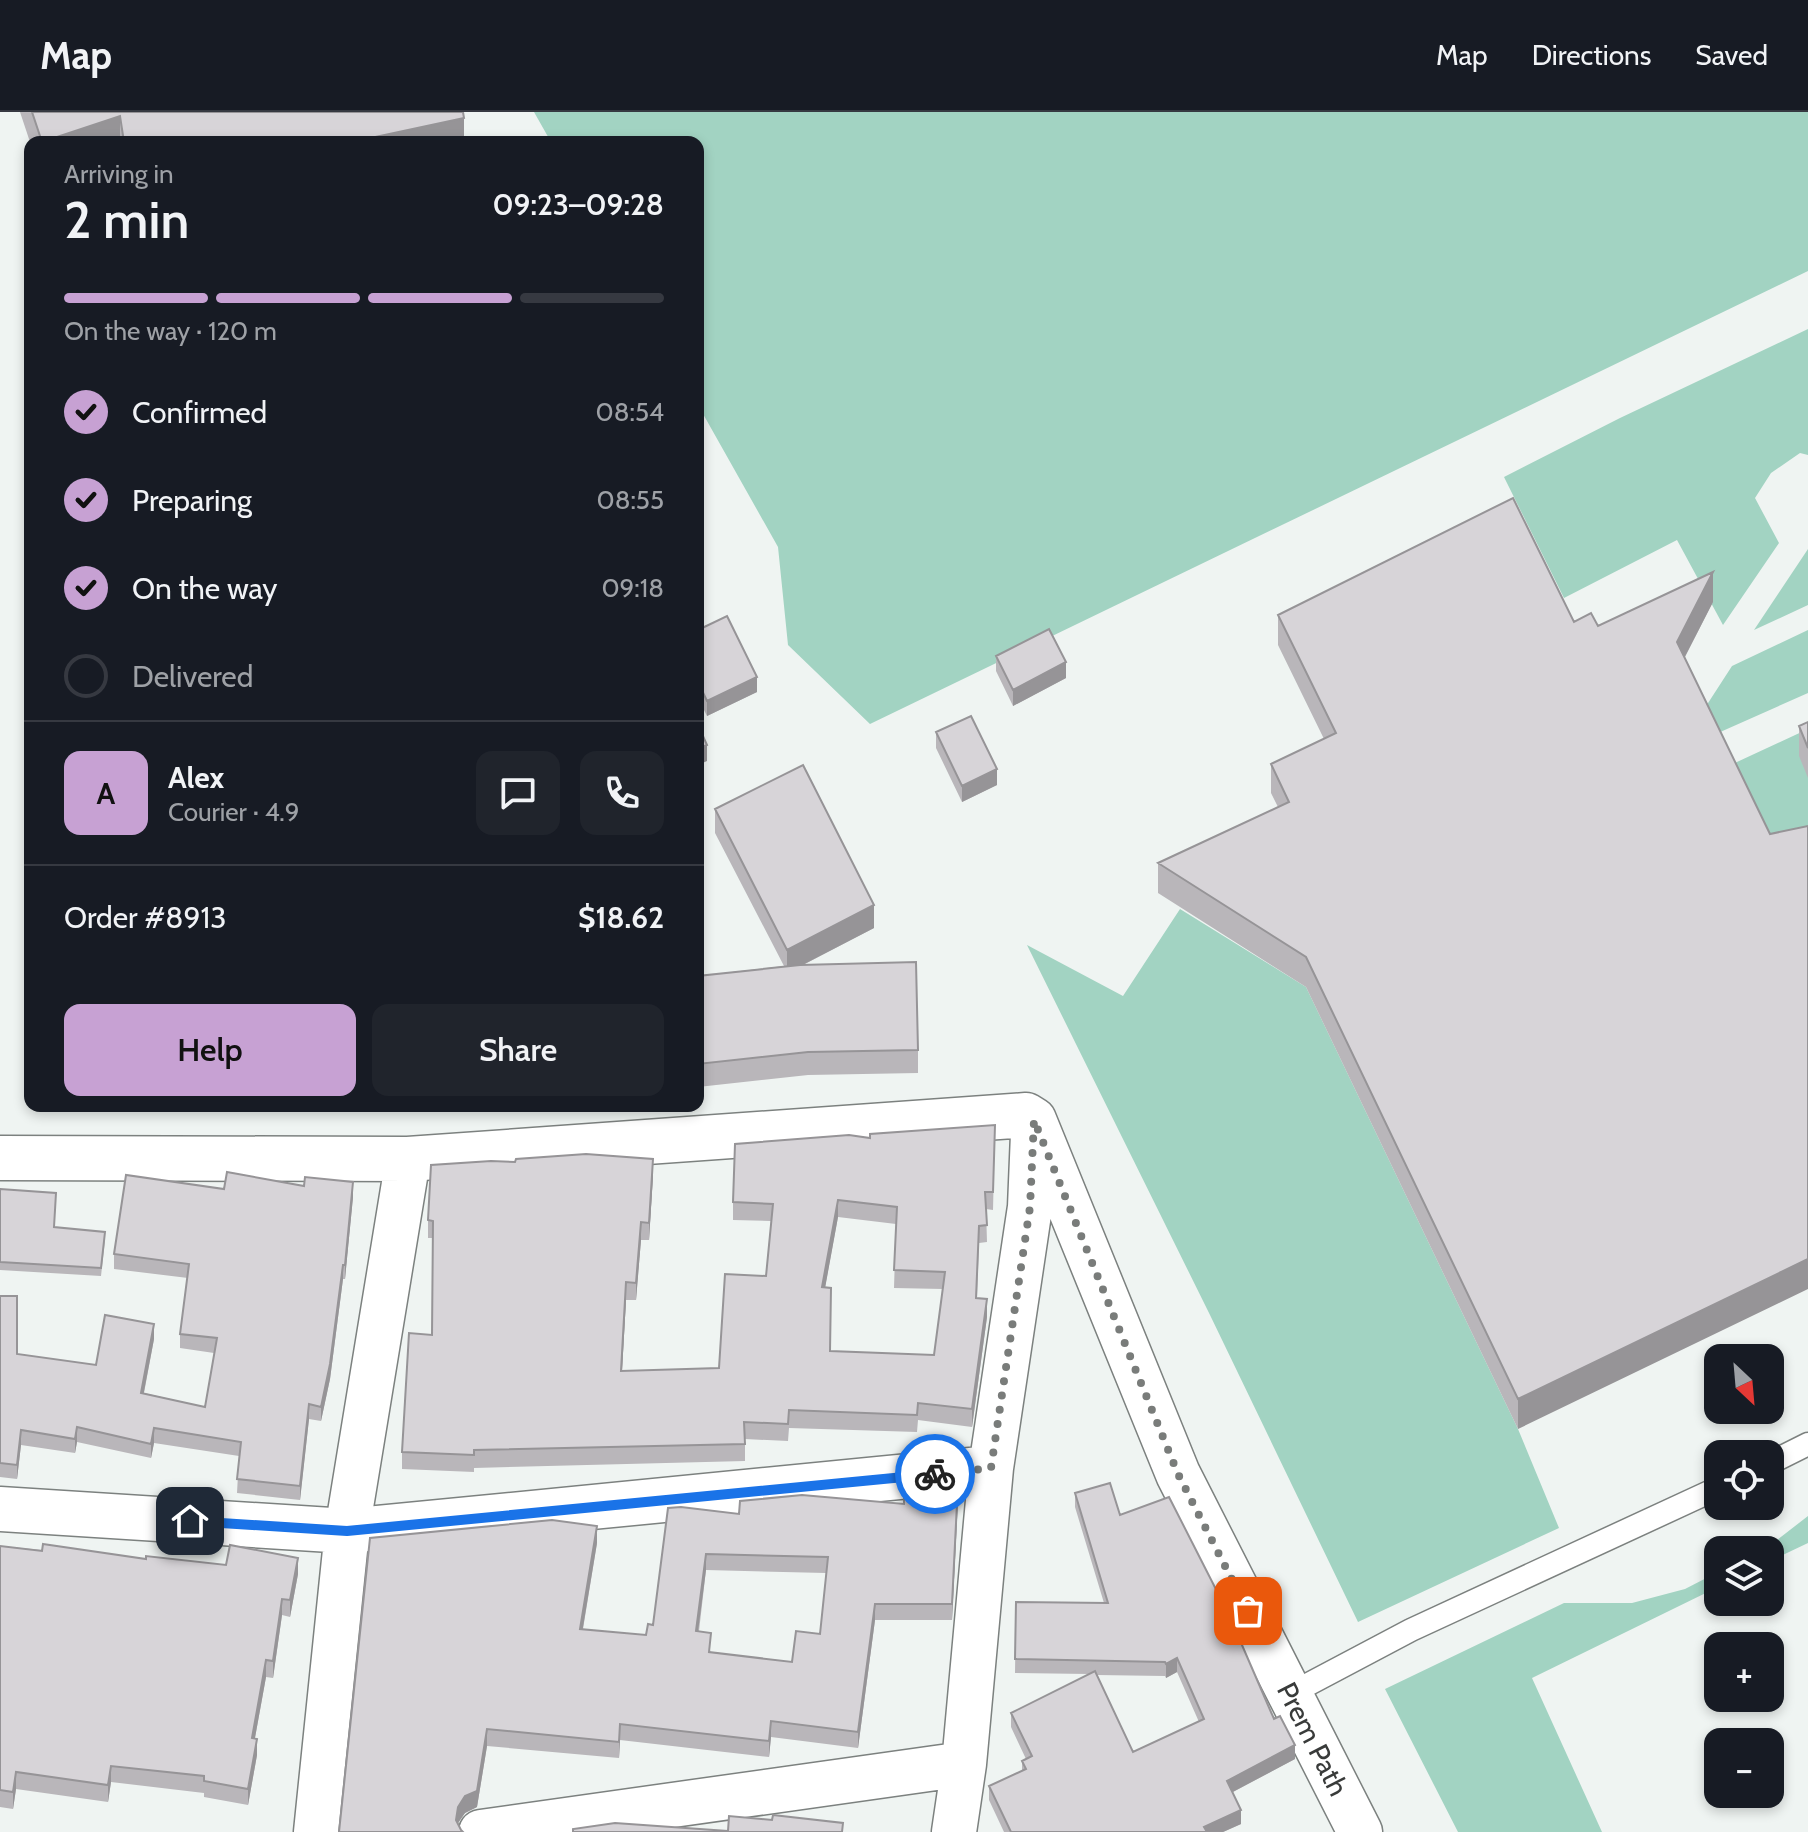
<!DOCTYPE html>
<meta charset="utf-8">
<style>
body{margin:0;font-family:Cabin,sans-serif;background:#20242c;color:#f1f3f6;height:100vh;display:flex;flex-direction:column;font-size:30px;white-space:nowrap}
*{box-sizing:border-box;margin:0}
p{font-size:26px;color:#9ea1a6}
.icon{flex:none;width:44px;height:44px;fill:none;stroke:currentColor;stroke-width:2;stroke-linecap:round;stroke-linejoin:round}
.map{position:relative;flex:1;overflow:hidden}
.panel{position:absolute;left:24px;top:24px;width:680px;height:976px;display:flex;flex-direction:column;background:#171b24;border-radius:16px;box-shadow:0 4px 12px #0003}
.panel>*{flex:none}
.needle{width:52px;rotate:154deg}
.controls{position:absolute;left:1704px;top:1232px;display:grid;gap:16px}
.controls a{display:grid;place-items:center;width:80px;height:80px;border-radius:16px;background:#171b24;box-shadow:0 4px 12px #0003;font-size:40px}
.pin{position:absolute;display:grid;place-items:center;width:68px;height:68px;color:#fff;margin:-34px;border-radius:16px;box-shadow:0 4px 12px #0006}
.courier{position:absolute;display:grid;place-items:center;width:80px;height:80px;margin:-40px;border:6px solid #1a73e8;border-radius:50%;background:#fff;color:#222;box-shadow:0 2px 10px #0007}
.headline em{font-style:normal;font-weight:600}
.headline div{display:flex;flex-direction:column-reverse}
.headline{display:flex;align-items:center;justify-content:space-between;height:136px;padding:0 40px}
h1{font-size:52px;font-weight:600;line-height:60px}
.bar{display:grid;grid-template-columns:repeat(4,1fr);gap:12px 8px;align-content:center;height:96px;padding:0 40px}
.bar i{height:10px;border-radius:6px;background:#363941}
.bar .selected{background:#c7a1d3}
.bar p{grid-column:span 4}
.line{display:flex;align-items:center;gap:20px;padding:0 40px;border-top:2px solid #363941}
.line div{flex:1}
.round{display:grid;place-items:center;flex:none;width:84px;height:84px;border-radius:16px;background:#20242c}
ol{padding:0 40px;list-style:none}
li{display:flex;align-items:center;gap:24px;height:88px}
li p{margin-inline-start:auto}
li .icon{padding:8px;border-radius:50%;background:#c7a1d3;color:#111;stroke-width:4}
li:last-child{color:#9ea1a6}
li i{width:44px;height:44px;border:4px solid #363941;border-radius:50%}
.primary-button{display:flex;gap:16px;margin-top:auto;padding:16px 40px}
.primary-button a{flex:1;height:92px;border-radius:16px;background:#c7a1d3;color:#111;font-size:32px;font-weight:600;line-height:92px;text-align:center}
.primary-button a+a{background:#20242c;color:#f1f3f6}
header{display:flex;align-items:center;gap:48px;box-sizing:border-box;height:112px;padding:0 40px;background:#171b24;border-bottom:2px solid #363941}
header strong{font-size:38px}
nav{display:flex;gap:44px;margin-inline-start:auto;font-size:28px}
.map>svg:first-child{display:block}
.green{fill:#a2d3c2}
.lines{fill:none;stroke-linecap:round;stroke-linejoin:round}
.service-casing{stroke:#7c817f;stroke-width:25}
.minor-casing{stroke:#7c817f;stroke-width:47}
.service{stroke:#fff;stroke-width:22}
.minor{stroke:#fff;stroke-width:44}
.wall{fill:#b9b6ba;fill-rule:evenodd}
.shaded-wall{fill:#969497}
.building{fill:#d7d4d8;stroke:#969497;stroke-width:2;fill-rule:evenodd}
.done{stroke:#797c7a;stroke-width:8;stroke-dasharray:0 14.4}
.route{stroke:#1a73e8;stroke-width:10}
.labels{text-anchor:middle;dominant-baseline:central;stroke-width:6;stroke-linejoin:round;paint-order:stroke}
.street-label{font-size:28px;fill:#393b3a;stroke:#fff}
</style>
<header>
<strong>Map</strong>
<nav><a>Map</a><a>Directions</a><a>Saved</a></nav>
</header>
<div class="map">
<svg width="1808" height="1720" viewBox="0 0 1808 1720">
<rect width="100%" height="100%" fill="#eff4f2"/>
<!-- green -->
<path class="green" d="M 534,0 L 1808,0 L 1808,159 L 870,612 L 788,533 L 778,435 L 698,293 L 698,30 L 551,30 Z
M 1808,217 L 1808,343 L 1800,341 L 1771,361 L 1755,386 L 1779,431 L 1723,513 L 1677,428 L 1564,486 L 1504,365 L 1620,306 Z
M 1808,437 L 1808,493 L 1754,518 Z
M 1808,518 L 1808,581 L 1709,625 L 1699,605 L 1732,554 Z
M 1808,617 L 1808,741 L 1770,752 L 1724,656 Z
M 1180,797 L 1306,875 L 1518,1317 L 1559,1416 L 1358,1510 L 1210,1203 L 1027,833 L 1123,884 Z
M 1808,1404 L 1808,1431 L 1770,1449 L 1770,1438 L 1759,1438 L 1777,1428 Z
M 1718,1460 L 1718,1475 L 1532,1566 L 1602,1720 L 1458,1720 L 1385,1577 L 1564,1491 L 1632,1491 L 1685,1477 Z"/>
<g class="lines">
<!-- service casing -->
<g class="service-casing">
<path id="service" d="M 1770,1351 L 1808,1332
M 1290,1582 L 1411,1518 L 1718,1376"/>
</g>
<!-- minor casing -->
<g class="minor-casing">
<path id="minor" d="M 1034,1008 L 1178,1362 L 1360,1720
M 0,1046 L 408,1047 L 1026,1003 L 1034,1008
M 0,1397 L 347,1419 L 991,1356
M 316,1720 L 347,1419 L 408,1047
M 481,1720 L 964,1652
M 954,1720 L 964,1652 L 991,1356 L 1030,1095 L 1033,1022"/>
</g>
<!-- service -->
<use href="#service" class="service"/>
<!-- minor -->
<use href="#minor" class="minor"/>
</g>
<!-- wall -->
<path class="wall" d="M 20,0 L 463,0 L 464,30 L 30,30 Z
M 1713,490 L 1685,545 L 1518,1317 L 1306,875 L 1158,781 L 1158,751 L 1278,695 L 1271,681 L 1271,652 L 1324,627 L 1278,533 L 1278,503 L 1598,514 Z
M 698,518 L 757,580 L 707,604 L 698,586 Z
M 996,544 L 1066,566 L 1013,594 L 996,559 Z
M 1808,610 L 1808,666 L 1799,644 L 1799,614 Z
M 936,620 L 997,673 L 962,690 L 936,636 Z
M 715,697 L 874,816 L 803,853 L 918,938 L 918,961 L 808,963 L 698,975 L 698,864 L 784,854 L 715,721 Z
M 995,1013 L 993,1098 L 986,1097 L 987,1130 L 979,1131 L 977,1186 L 987,1205 L 972,1315 L 918,1308 L 917,1320 L 789,1316 L 788,1329 L 745,1327 L 745,1349 L 474,1356 L 474,1360 L 402,1357 L 402,1340 L 432,1223 L 433,1126 L 428,1126 L 428,1108 L 653,1064 L 649,1128 L 641,1128 L 636,1188 L 626,1188 L 622,1259 L 719,1256 L 766,1164 L 771,1109 L 733,1108 L 733,1090 L 870,1026 ZM 838,1105 L 896,1112 L 894,1176 L 943,1177 L 934,1243 L 830,1239 L 825,1175 Z
M 0,1077 L 56,1089 L 54,1115 L 105,1128 L 101,1164 L 0,1158 Z
M 224,1077 L 353,1085 L 345,1167 L 343,1167 L 330,1267 L 321,1309 L 309,1307 L 300,1388 L 237,1381 L 239,1344 L 154,1331 L 151,1346 L 77,1330 L 75,1341 L 21,1333 L 17,1367 L 0,1365 L 0,1184 L 17,1242 L 96,1253 L 154,1227 L 144,1281 L 205,1295 L 214,1241 L 180,1236 L 180,1222 L 188,1166 L 114,1157 L 114,1142 Z
M 1075,1381 L 1120,1403 L 1274,1607 L 1295,1647 L 1233,1680 L 1241,1712 L 1223,1720 L 1004,1720 L 989,1688 L 989,1674 L 1022,1659 L 1022,1649 L 1026,1647 L 1011,1615 L 1011,1601 L 1089,1562 L 1015,1561 L 1016,1490 L 1104,1491 L 1075,1395 ZM 1177,1560 L 1199,1610 L 1133,1640 L 1097,1563 L 1165,1564 L 1166,1566 Z
M 958,1388 L 952,1508 L 875,1508 L 858,1636 L 771,1625 L 769,1645 L 620,1628 L 619,1646 L 487,1634 L 477,1695 L 465,1701 L 458,1711 L 461,1718 L 339,1720 L 597,1431 L 583,1517 L 646,1523 L 653,1513 L 668,1396 L 739,1402 ZM 706,1458 L 826,1461 L 820,1522 L 792,1550 L 711,1540 L 699,1519 Z
M 0,1434 L 298,1462 L 290,1505 L 282,1503 L 273,1566 L 266,1565 L 255,1626 L 257,1643 L 248,1693 L 204,1685 L 204,1681 L 111,1670 L 108,1690 L 16,1677 L 13,1697 L 0,1695 Z"/>
<!-- shaded-wall -->
<path class="shaded-wall" d="M 120,4 L 120,30 L 44,30 Z
M 464,6 L 464,30 L 352,30 Z
M 1713,460 L 1713,490 L 1677,560 L 1677,530 Z
M 1066,550 L 1066,566 L 1013,594 L 1013,578 Z
M 757,565 L 757,580 L 707,604 L 707,589 Z
M 707,633 L 707,649 L 698,653 L 698,637 Z
M 997,657 L 997,673 L 962,690 L 962,674 Z
M 874,793 L 874,816 L 787,861 L 787,838 Z
M 653,1047 L 653,1064 L 649,1128 L 649,1111 Z
M 353,1070 L 353,1085 L 345,1167 L 345,1153 Z
M 838,1088 L 838,1105 L 822,1193 L 822,1175 Z
M 641,1110 L 641,1128 L 636,1188 L 636,1171 Z
M 1808,1147 L 1808,1177 L 1518,1317 L 1518,1287 Z
M 343,1153 L 343,1167 L 330,1267 L 321,1309 L 321,1295 Z
M 626,1170 L 626,1188 L 621,1276 L 621,1259 Z
M 987,1187 L 987,1205 L 972,1315 L 972,1297 Z
M 154,1212 L 154,1227 L 141,1295 L 141,1281 Z
M 309,1292 L 309,1307 L 300,1388 L 300,1374 Z
M 77,1315 L 77,1330 L 75,1341 L 75,1327 Z
M 154,1316 L 154,1331 L 151,1346 L 151,1332 Z
M 21,1318 L 21,1333 L 17,1367 L 17,1353 Z
M 958,1371 L 958,1388 L 952,1508 L 952,1492 Z
M 597,1414 L 597,1431 L 580,1533 L 580,1517 Z
M 706,1442 L 706,1458 L 696,1535 L 696,1519 Z
M 298,1446 L 298,1462 L 290,1505 L 290,1488 Z
M 282,1487 L 282,1503 L 273,1566 L 273,1549 Z
M 875,1492 L 875,1508 L 858,1636 L 858,1620 Z
M 1177,1546 L 1177,1560 L 1166,1566 L 1166,1552 Z
M 266,1548 L 266,1565 L 252,1642 L 252,1626 Z
M 771,1609 L 771,1625 L 769,1645 L 769,1629 Z
M 620,1612 L 620,1628 L 619,1646 L 619,1630 Z
M 487,1617 L 487,1634 L 477,1695 L 465,1701 L 458,1711 L 456,1708 L 458,1695 Z
M 257,1627 L 257,1643 L 248,1693 L 248,1677 Z
M 1295,1633 L 1295,1647 L 1227,1683 L 1227,1669 Z
M 111,1654 L 111,1670 L 108,1690 L 108,1673 Z
M 16,1660 L 16,1677 L 13,1697 L 13,1680 Z
M 1241,1698 L 1241,1712 L 1223,1720 L 1204,1720 L 1204,1715 Z"/>
<!-- building -->
<path class="building" d="M 32,0 L 463,0 L 464,6 L 352,30 L 124,30 L 120,4 L 42,30 Z
M 1513,386 L 1574,510 L 1591,501 L 1598,514 L 1713,460 L 1677,530 L 1770,722 L 1808,714 L 1808,1147 L 1518,1287 L 1306,845 L 1158,751 L 1289,690 L 1271,652 L 1336,621 L 1278,503 Z
M 727,504 L 757,565 L 707,589 L 698,570 L 698,518 Z
M 1049,517 L 1066,550 L 1013,578 L 996,544 Z
M 971,604 L 997,657 L 962,674 L 936,620 Z
M 1808,610 L 1808,636 L 1799,614 Z
M 698,613 L 707,633 L 698,637 Z
M 803,653 L 874,793 L 787,838 L 715,697 Z
M 916,850 L 918,938 L 808,940 L 698,952 L 698,864 L 800,853 Z
M 995,1013 L 993,1080 L 985,1080 L 987,1113 L 979,1114 L 976,1186 L 987,1187 L 972,1297 L 918,1291 L 917,1303 L 789,1298 L 788,1312 L 744,1310 L 745,1332 L 474,1338 L 474,1343 L 402,1340 L 409,1221 L 432,1223 L 433,1109 L 428,1108 L 431,1053 L 491,1049 L 515,1050 L 516,1047 L 586,1042 L 653,1047 L 649,1111 L 641,1110 L 636,1171 L 626,1170 L 621,1259 L 719,1256 L 725,1162 L 766,1164 L 773,1092 L 733,1090 L 735,1032 L 849,1023 L 870,1026 L 870,1022 ZM 838,1088 L 897,1095 L 894,1158 L 945,1160 L 934,1243 L 830,1239 L 831,1176 L 822,1175 Z
M 227,1060 L 304,1074 L 305,1065 L 353,1070 L 345,1153 L 343,1153 L 330,1252 L 321,1295 L 309,1292 L 300,1374 L 237,1367 L 241,1330 L 154,1316 L 151,1332 L 77,1315 L 75,1327 L 21,1318 L 17,1353 L 0,1351 L 0,1184 L 17,1184 L 17,1242 L 96,1253 L 105,1203 L 154,1212 L 141,1281 L 205,1295 L 217,1226 L 180,1222 L 189,1152 L 114,1142 L 126,1063 L 224,1077 Z
M 0,1077 L 56,1081 L 54,1115 L 105,1120 L 101,1156 L 0,1150 Z
M 958,1371 L 952,1492 L 875,1492 L 858,1620 L 771,1609 L 769,1629 L 620,1612 L 619,1630 L 487,1617 L 477,1679 L 465,1684 L 458,1695 L 456,1708 L 461,1718 L 463,1720 L 339,1720 L 370,1426 L 552,1408 L 597,1414 L 580,1517 L 646,1523 L 648,1512 L 653,1513 L 668,1396 L 681,1395 L 739,1402 L 740,1389 L 802,1383 L 904,1392 L 904,1373 ZM 706,1442 L 828,1445 L 820,1522 L 796,1519 L 792,1550 L 709,1540 L 711,1521 L 696,1519 Z
M 1110,1371 L 1120,1403 L 1169,1385 L 1229,1503 L 1274,1607 L 1280,1604 L 1295,1633 L 1227,1669 L 1241,1698 L 1204,1715 L 1207,1720 L 1011,1720 L 989,1674 L 1026,1657 L 1022,1649 L 1032,1644 L 1011,1601 L 1095,1559 L 1133,1640 L 1204,1607 L 1177,1546 L 1166,1552 L 1165,1550 L 1015,1547 L 1016,1490 L 1108,1491 L 1075,1381 Z
M 43,1432 L 146,1447 L 146,1444 L 226,1453 L 230,1433 L 298,1446 L 290,1488 L 282,1487 L 273,1549 L 266,1548 L 252,1626 L 257,1627 L 248,1677 L 204,1669 L 204,1664 L 111,1654 L 108,1673 L 16,1660 L 13,1680 L 0,1678 L 0,1434 L 42,1439 Z
M 773,1703 L 843,1711 L 842,1720 L 573,1720 L 573,1717 L 615,1711 L 728,1719 L 729,1704 L 772,1708 Z"/>
<g class="lines">
<!-- done -->
<path class="done" d="M 935,1362 L 991,1356 L 1030,1095 L 1034,1008 L 1178,1362 L 1248,1499"/>
<!-- route -->
<path class="route" d="M 190,1409 L 347,1419 L 935,1362"/>
</g>
<g class="labels">
<!-- street labels -->
<g class="street-label">
<text transform="translate(1313 1627) rotate(63)">Prem Path</text>
</g>
</g>
</svg>
<div class="controls">
<a><svg class="needle" viewBox="-14 -14 28 28"><path d="M0-13l5 13h-10z" fill="#e53935"/><path d="M0 13l5-13h-10z" fill="#9ea1a6"/></svg></a>
<a><svg class="icon" aria-label="locate" viewBox="0 0 24 24"><circle cx="12" cy="12" r="6"/><path d="M12 2v4M12 18v4M2 12h4M18 12h4"/></svg></a>
<a><svg class="icon" aria-label="layers" viewBox="0 0 24 24"><path d="M12 4l9 5-9 5-9-5zM3 14l9 5 9-5"/></svg></a>
<a>+</a>
<a>−</a>
</div>
<div class="pin" style="left:1248px;top:1499px;background:#ea580c"><svg class="icon" aria-label="bag" viewBox="0 0 24 24"><path d="M5 8h14l-1 12H6zM9 8a3 3 0 0 1 6 0"/></svg></div>
<div class="pin" style="left:190px;top:1409px;background:#1f2937"><svg class="icon" aria-label="home" viewBox="0 0 24 24"><path d="M3 11l9-7 9 7M6 9v11h12V9"/></svg></div>
<div class="courier" style="left:935px;top:1362px"><svg class="icon" aria-label="bike" viewBox="0 0 24 24"><circle cx="6" cy="16" r="4"/><circle cx="18" cy="16" r="4"/><path d="M6 16l4-8h5l3 8M10 8l3 8H6M13 5h3"/></svg></div>
<section class="panel">
<div class="headline"><div><h1>2 min</h1><p>Arriving in</p></div><em>09:23–09:28</em></div>
<div class="bar"><i class="selected"></i><i class="selected"></i><i class="selected"></i><i></i><p>On the way · 120 m</p></div>
<ol>
<li><svg class="icon" aria-label="check" viewBox="0 0 24 24"><path d="M5 12l5 5 9-10"/></svg>Confirmed<p>08:54</p></li>
<li><svg class="icon" aria-label="check" viewBox="0 0 24 24"><path d="M5 12l5 5 9-10"/></svg>Preparing<p>08:55</p></li>
<li><svg class="icon" aria-label="check" viewBox="0 0 24 24"><path d="M5 12l5 5 9-10"/></svg>On the way<p>09:18</p></li>
<li><i></i>Delivered</li>
</ol>
<div class="line" style="height:144px"><b class="round" style="background:#c7a1d3;color:#111">A</b><div><b>Alex</b><p>Courier · 4.9</p></div><a class="round"><svg class="icon" aria-label="chat" viewBox="0 0 24 24"><path d="M4 5h16v11H9l-5 4z"/></svg></a><a class="round"><svg class="icon" aria-label="phone" viewBox="0 0 24 24"><path d="M5 4h4l2 5-3 2q2 4 5 5l2-3 5 2v4C11 20 4 13 5 4z"/></svg></a></div>
<div class="line" style="height:104px"><div>Order #8913</div><b>$18.62</b></div>
<div class="primary-button"><a>Help</a><a>Share</a></div>
</section>
</div>
